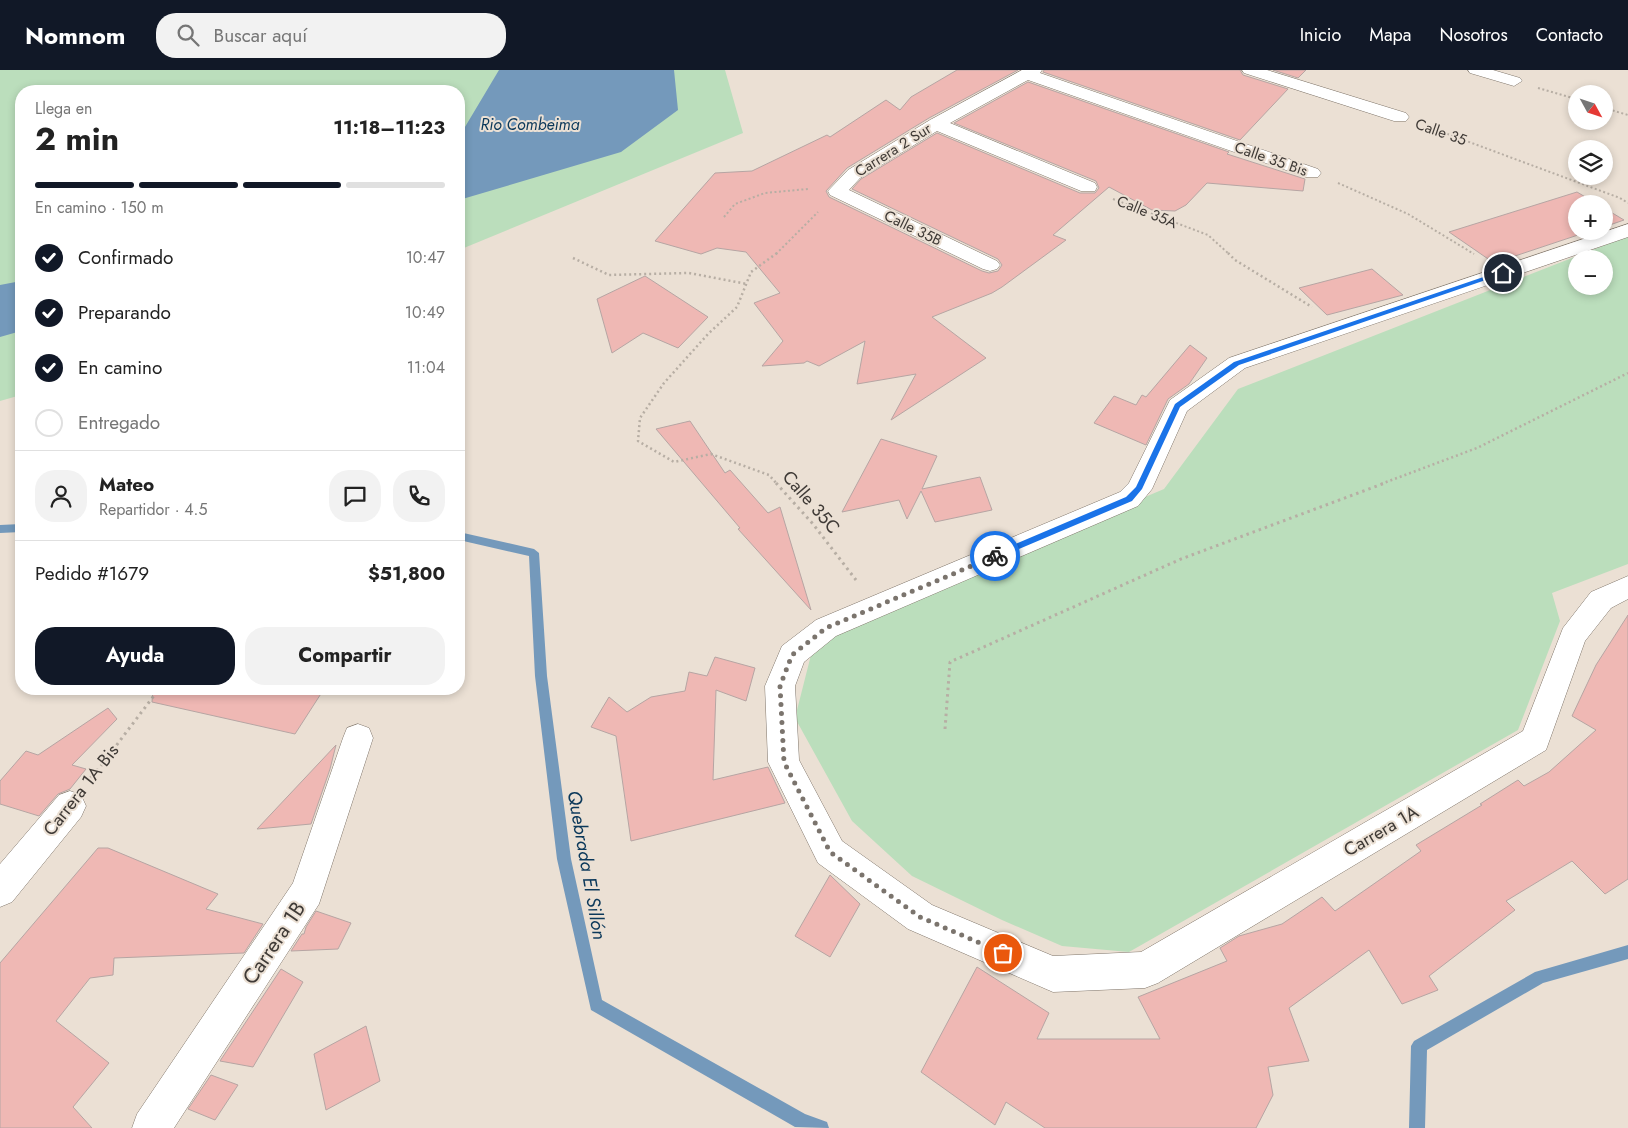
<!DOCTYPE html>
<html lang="es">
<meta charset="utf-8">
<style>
body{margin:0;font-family:Jost,sans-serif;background:#f2f2f2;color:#222;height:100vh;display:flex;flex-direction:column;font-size:19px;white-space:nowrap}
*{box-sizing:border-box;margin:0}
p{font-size:16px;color:#767676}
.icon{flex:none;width:28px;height:28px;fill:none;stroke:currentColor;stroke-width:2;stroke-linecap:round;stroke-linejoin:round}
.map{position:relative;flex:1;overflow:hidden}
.sheet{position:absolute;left:15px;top:15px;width:450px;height:610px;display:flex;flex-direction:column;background:#fff;border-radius:20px;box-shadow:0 2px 8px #0003}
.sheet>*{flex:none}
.needle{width:32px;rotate:130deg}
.fabs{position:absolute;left:1568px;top:15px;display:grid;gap:10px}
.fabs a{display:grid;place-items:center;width:45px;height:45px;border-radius:50%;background:#fff;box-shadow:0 2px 8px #0003;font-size:25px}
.pin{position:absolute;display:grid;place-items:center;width:42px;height:42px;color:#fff;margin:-21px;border:2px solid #fff;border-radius:50%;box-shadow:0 1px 5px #0007}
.courier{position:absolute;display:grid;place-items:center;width:50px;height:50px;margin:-25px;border:4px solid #1a73e8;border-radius:50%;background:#fff;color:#222;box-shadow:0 1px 6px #0007}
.summary em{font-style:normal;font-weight:700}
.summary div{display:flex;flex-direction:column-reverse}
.summary{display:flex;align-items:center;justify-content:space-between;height:85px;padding:0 20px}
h1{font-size:32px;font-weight:700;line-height:38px}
.bar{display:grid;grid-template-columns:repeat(4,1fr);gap:8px 5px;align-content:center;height:60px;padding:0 20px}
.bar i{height:6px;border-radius:4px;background:#e0e0e0}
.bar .selected{background:#111827}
.bar p{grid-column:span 4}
.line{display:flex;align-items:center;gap:12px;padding:0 20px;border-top:1px solid #e0e0e0}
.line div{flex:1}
.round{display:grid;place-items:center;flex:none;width:52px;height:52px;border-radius:20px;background:#f2f2f2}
ol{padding:0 20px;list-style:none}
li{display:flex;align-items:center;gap:15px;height:55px}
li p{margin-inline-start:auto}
li .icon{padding:5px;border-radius:50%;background:#111827;color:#fff;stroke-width:4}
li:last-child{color:#767676}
li i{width:28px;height:28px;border:2px solid #e0e0e0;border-radius:50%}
.action{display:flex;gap:10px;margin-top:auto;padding:10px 20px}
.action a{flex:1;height:58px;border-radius:20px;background:#111827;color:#fff;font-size:20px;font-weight:700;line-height:58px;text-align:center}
.action a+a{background:#f2f2f2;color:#222}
header{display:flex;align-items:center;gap:30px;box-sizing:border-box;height:70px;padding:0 25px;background:#111827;color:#fff}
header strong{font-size:24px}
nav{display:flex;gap:28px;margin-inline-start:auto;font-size:18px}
.search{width:350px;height:45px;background:#f2f2f2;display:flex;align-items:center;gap:12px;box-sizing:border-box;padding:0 18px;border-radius:20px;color:#767676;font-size:19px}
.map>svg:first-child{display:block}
.green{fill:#bbdebc;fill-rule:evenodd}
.water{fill:#7499bb}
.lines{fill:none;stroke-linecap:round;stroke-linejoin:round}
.stream{fill:#7499bb;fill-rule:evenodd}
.building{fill:#efb8b4;stroke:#b6a5a3}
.minor-casing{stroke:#80766b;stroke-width:1}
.path-far3{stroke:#b7aea4;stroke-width:2;stroke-dasharray:2 2.5;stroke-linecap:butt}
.path-far2{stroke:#b7aea4;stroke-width:2.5;stroke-dasharray:2 3;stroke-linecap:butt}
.path-far1{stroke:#b7aea4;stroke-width:3;stroke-dasharray:2.5 4;stroke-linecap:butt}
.path{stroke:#b7aea4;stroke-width:4;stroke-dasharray:3 5;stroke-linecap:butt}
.minor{fill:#fff;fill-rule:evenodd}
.route{fill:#1a73e8}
.done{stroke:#7b746d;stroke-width:5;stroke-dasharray:0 9}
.labels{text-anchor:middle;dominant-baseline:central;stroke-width:4;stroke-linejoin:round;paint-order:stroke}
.far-street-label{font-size:15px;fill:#3f3a36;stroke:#ebe0d4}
.far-water-label{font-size:16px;font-style:italic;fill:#0b385a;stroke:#ebe0d4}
.street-label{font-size:18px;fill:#3f3a36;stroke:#ebe0d4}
.water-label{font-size:19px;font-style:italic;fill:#0b385a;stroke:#ebe0d4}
.near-street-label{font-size:21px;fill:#3f3a36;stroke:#ebe0d4}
</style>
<header>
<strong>Nomnom</strong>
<div class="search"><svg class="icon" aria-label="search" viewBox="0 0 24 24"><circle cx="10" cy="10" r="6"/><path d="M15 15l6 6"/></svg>Buscar aquí</div>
<nav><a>Inicio</a><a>Mapa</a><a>Nosotros</a><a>Contacto</a></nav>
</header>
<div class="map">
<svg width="1628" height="1058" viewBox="0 0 1628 1058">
<rect width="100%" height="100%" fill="#ebe0d4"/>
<!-- green -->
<path class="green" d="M 0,0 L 725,0 L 743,63 L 459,180 L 459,21 L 21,21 L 21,325 L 0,331 Z
M 1628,166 L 1628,494 L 1552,523 L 1560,551 L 1518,660 L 1129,882 L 1062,876 L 1002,850 L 912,806 L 852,751 L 795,648 L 812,581 L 858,548 L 1164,419 L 1238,319 ZM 1576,189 L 1604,189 L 1604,216 L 1576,216 Z"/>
<!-- water -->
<path class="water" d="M 499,0 L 674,0 L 678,40 L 621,82 L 459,130 L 459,67 Z
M 21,211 L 21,261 L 0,267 L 0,215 Z"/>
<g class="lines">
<!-- stream -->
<path class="stream" d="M 21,454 L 21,462 L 0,463 L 0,455 Z
M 459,462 L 534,479 L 539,483 L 547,606 L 571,789 L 602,930 L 805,1044 L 827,1052 L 829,1058 L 795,1057 L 591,940 L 557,789 L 535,606 L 529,486 L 459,470 Z
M 1628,875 L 1628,889 L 1543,913 L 1427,980 L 1425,1058 L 1409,1058 L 1411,976 L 1414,971 L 1535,902 Z"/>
</g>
<!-- building -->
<path class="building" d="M 957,0 L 1018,0 L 929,48 L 847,98 L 826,121 L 829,127 L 982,201 L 989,203 L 998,201 L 1002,195 L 998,189 L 852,119 L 861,109 L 937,63 L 1080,123 L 1095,123 L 1099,118 L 1096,111 L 954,53 L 1028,12 L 1229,82 L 1227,84 L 1305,109 L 1303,121 L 1207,113 L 1186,135 L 1175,141 L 1152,140 L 1109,117 L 1053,165 L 1066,170 L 1002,217 L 992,223 L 932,247 L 986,288 L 891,350 L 916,304 L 857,314 L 865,271 L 819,296 L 807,291 L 804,293 L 762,296 L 783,271 L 754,233 L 780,223 L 746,182 L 717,178 L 701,184 L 655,171 L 715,103 L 752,101 L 827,65 L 830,67 L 886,30 L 900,40 L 911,27 Z
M 1044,0 L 1240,0 L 1243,5 L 1288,19 L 1240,70 L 1043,2 Z
M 1273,0 L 1306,0 L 1298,8 Z
M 1577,122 L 1597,134 L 1576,134 L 1576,161 L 1590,161 L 1494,193 L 1449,162 Z
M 1604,138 L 1624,150 L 1604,157 Z
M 1372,199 L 1403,225 L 1327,245 L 1299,218 Z
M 645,206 L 708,247 L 678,278 L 643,263 L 612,283 L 597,229 Z
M 1190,275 L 1207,288 L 1189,314 L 1168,329 L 1146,375 L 1094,353 L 1114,326 L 1136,335 L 1142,325 L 1146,327 Z
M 690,351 L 725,403 L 730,400 L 768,443 L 780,437 L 811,540 L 738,459 L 740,458 L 656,359 Z
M 881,369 L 937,386 L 922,419 L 980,407 L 992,440 L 935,452 L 921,421 L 907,449 L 899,430 L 842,442 Z
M 1628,545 L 1628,809 L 1605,824 L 1572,791 L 1506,831 L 1515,840 L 1429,906 L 1438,920 L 1402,934 L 1369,880 L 1289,938 L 1309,991 L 1268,997 L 1273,1025 L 1256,1058 L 1045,1058 L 1006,1032 L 995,1055 L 921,1002 L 977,897 L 1049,943 L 1037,969 L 1160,969 L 1138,927 L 1227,891 L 1220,878 L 1239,866 L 1282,854 L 1322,827 L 1335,841 L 1421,781 L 1416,775 L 1482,735 L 1480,734 L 1518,710 L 1524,716 L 1549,702 L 1596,660 L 1572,646 L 1596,595 Z
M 715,587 L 755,598 L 746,631 L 716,620 L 713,710 L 768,697 L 785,733 L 631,771 L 616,666 L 591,657 L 609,627 L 627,642 L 651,627 L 685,621 L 689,602 L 707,606 Z
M 153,619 L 324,619 L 295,664 L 152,632 Z
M 108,638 L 117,649 L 72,695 L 86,699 L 70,719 L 58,724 L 39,746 L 0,734 L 0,711 L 26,681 L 38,685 Z
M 336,675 L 330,699 L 311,754 L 257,759 Z
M 98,778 L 108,778 L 218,824 L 206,839 L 263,854 L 244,883 L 114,888 L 113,905 L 90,908 L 56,951 L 109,993 L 73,1037 L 92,1058 L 0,1058 L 0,893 Z
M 830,805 L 860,834 L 830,887 L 795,866 Z
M 316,841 L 351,853 L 338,879 L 291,881 L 302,864 L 304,864 L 306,857 Z
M 281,899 L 303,912 L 253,997 L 220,991 Z
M 366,956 L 380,1011 L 326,1040 L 314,984 Z
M 211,1005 L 238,1015 L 215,1050 L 188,1039 Z"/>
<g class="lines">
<!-- minor casing -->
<g class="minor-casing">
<path id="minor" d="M 1022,0 L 1042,0 L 1040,3 L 1318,99 L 1321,103 L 1318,107 L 1306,107 L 1028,10 L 950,53 L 1095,113 L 1097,117 L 1095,121 L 1081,121 L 937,61 L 860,108 L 849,120 L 997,191 L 1000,195 L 997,199 L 990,201 L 983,199 L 830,125 L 828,121 L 848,100 L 930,50 Z
M 1242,0 L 1267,0 L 1406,43 L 1409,47 L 1406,51 L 1394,51 L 1244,3 Z
M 1468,0 L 1493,0 L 1520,8 L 1522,11 L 1514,16 L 1470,3 Z
M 1628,154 L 1628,167 L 1245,298 L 1187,341 L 1152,419 L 1138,436 L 836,566 L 804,592 L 795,616 L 799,690 L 842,771 L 932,835 L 1053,886 L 1141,882 L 1523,661 L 1563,558 L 1591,522 L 1628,506 L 1628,529 L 1611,538 L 1585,571 L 1546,680 L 1158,913 L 1145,918 L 1053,922 L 908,859 L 818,793 L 768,692 L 765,616 L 782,576 L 816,550 L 1120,422 L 1129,413 L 1170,330 L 1229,288 Z
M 358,654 L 369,658 L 373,668 L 319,834 L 174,1058 L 132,1058 L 137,1044 L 293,813 L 343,668 L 347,658 Z
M 70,721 L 81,725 L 86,736 L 81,747 L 12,832 L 0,837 L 0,794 L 59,725 Z"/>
</g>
<!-- path-far3 -->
<path class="path-far3" d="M 1538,18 L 1576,29
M 1604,38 L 1628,45
M 1426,56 L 1620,128 L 1628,133
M 1338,113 L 1408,144 L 1474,184
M 1113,129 L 1208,165 L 1229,184
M 724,147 L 735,134 L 765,123 L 808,119
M 776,184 L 818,142"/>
<!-- path-far2 -->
<path class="path-far2" d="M 777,183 L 751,202 L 737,237 L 708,264 L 664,313 L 640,348 L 638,371 L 674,392 L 711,384 L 769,405 L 777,414
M 1228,183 L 1235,190 L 1312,237
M 573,188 L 609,205 L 689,203 L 747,214
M 1381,414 L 1477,378 L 1628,303"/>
<!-- path-far1 -->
<path class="path-far1" d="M 776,413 L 813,454 L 856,510
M 945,659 L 950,592 L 1181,489 L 1385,413
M 97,701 L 159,619"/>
<!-- path -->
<path class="path" d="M 91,708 L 98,699"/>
<!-- minor -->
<use href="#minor" class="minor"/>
</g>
<!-- route -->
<path class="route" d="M 1501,201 L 1506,203 L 1239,295 L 1180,337 L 1142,419 L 1132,431 L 998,488 L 992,488 L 992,484 L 1126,427 L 1136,417 L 1175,334 L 1234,292 Z"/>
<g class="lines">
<!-- done -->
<path class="done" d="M 995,486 L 826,558 L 792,585 L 780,616 L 784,692 L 830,782 L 920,847 L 1003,883"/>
</g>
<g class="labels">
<!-- far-street labels -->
<g class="far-street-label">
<text transform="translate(1441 62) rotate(19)">Calle 35</text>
<text transform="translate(893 80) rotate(-32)">Carrera 2 Sur</text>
<text transform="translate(1271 89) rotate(19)">Calle 35 Bis</text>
<text transform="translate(1147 142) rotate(22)">Calle 35A</text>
<text transform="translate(913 158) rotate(26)">Calle 35B</text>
</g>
<!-- far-water labels -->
<g class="far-water-label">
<text x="530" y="54">Rio Combeima</text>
</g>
<!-- street labels -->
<g class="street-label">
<text transform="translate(811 432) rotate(49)">Calle 35C</text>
<text transform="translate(81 720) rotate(-52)">Carrera 1A Bis</text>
<text transform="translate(1381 761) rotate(-30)">Carrera 1A</text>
</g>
<!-- water labels -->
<g class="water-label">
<text transform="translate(587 795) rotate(80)">Quebrada El Sillón</text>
</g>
<!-- near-street labels -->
<g class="near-street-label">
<text transform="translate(274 873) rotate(-56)">Carrera 1B</text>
</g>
</g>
</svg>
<div class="fabs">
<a><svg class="needle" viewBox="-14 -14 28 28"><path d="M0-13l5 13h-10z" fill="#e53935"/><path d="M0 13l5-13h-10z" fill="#767676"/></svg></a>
<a><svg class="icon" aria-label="layers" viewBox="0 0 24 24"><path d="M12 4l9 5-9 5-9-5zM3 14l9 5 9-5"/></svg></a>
<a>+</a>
<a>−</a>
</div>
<div class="pin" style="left:1003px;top:883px;background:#ea580c"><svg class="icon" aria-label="bag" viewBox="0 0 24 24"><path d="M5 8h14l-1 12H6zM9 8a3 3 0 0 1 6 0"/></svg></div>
<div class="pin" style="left:1503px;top:203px;background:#1f2937"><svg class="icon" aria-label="home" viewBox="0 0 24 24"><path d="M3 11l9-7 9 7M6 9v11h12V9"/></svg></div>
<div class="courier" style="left:995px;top:486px"><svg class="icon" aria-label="bike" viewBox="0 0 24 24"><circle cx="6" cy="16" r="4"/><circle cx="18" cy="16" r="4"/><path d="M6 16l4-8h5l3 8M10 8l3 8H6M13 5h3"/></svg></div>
<section class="sheet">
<div class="summary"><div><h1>2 min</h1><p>Llega en</p></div><em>11:18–11:23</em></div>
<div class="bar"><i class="selected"></i><i class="selected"></i><i class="selected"></i><i></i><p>En camino · 150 m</p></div>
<ol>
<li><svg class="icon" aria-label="check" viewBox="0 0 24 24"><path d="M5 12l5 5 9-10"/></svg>Confirmado<p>10:47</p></li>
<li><svg class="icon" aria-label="check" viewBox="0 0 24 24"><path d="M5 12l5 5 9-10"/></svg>Preparando<p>10:49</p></li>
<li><svg class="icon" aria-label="check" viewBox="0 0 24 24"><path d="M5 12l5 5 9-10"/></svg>En camino<p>11:04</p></li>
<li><i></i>Entregado</li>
</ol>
<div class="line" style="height:90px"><a class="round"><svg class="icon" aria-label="person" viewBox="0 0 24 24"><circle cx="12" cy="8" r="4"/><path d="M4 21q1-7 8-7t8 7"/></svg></a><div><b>Mateo</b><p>Repartidor · 4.5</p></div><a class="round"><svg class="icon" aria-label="chat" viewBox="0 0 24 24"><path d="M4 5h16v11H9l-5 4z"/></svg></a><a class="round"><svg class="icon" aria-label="phone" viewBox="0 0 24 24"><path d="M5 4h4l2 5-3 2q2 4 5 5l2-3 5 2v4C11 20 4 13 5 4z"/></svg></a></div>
<div class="line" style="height:65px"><div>Pedido #1679</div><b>$51,800</b></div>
<div class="action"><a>Ayuda</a><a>Compartir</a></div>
</section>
</div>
